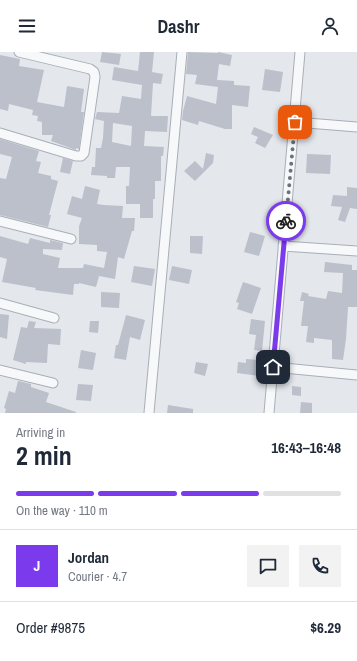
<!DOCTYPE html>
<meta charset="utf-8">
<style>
body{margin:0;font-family:"Archivo Narrow",sans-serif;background:#f2f2f3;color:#1f2937;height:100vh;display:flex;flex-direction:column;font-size:15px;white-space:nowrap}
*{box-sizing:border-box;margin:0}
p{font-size:13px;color:#747a83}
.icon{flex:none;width:22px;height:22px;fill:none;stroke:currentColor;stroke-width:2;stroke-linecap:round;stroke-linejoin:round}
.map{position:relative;height:361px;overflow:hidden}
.panel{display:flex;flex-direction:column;background:#fff;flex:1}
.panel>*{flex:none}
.pin{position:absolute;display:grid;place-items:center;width:34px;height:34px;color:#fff;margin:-17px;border-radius:8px;box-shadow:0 2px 6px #0006}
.courier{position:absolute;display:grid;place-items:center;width:40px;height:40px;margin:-20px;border:3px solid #7c3aed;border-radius:50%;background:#fff;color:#222;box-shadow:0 1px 5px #0007}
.headline em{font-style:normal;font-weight:700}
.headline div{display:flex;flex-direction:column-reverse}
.headline{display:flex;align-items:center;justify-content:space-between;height:68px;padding:0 16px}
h1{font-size:26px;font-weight:700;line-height:30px}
.bar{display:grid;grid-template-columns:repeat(4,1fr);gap:6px 4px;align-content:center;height:48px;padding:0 16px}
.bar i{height:5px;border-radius:3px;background:#e0e1e3}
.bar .current{background:#7c3aed}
.bar p{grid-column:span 4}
.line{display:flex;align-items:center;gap:10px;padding:0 16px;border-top:1px solid #e0e1e3}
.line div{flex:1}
.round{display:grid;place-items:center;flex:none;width:42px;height:42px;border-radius:0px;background:#f2f2f3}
header{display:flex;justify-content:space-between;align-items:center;height:52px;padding:0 16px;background:#fff;font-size:18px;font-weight:700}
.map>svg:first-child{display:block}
.building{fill:#bbc0ca;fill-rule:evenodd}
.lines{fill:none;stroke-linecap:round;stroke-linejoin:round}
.street-casing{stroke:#a9aeb7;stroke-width:11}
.street{stroke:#f7f8fa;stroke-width:9}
.done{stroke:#6c737f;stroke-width:4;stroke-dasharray:0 7.2}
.route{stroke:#7c3aed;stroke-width:5}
</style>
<header><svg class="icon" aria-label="menu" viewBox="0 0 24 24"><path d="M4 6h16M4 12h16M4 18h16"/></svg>Dashr<svg class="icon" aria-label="person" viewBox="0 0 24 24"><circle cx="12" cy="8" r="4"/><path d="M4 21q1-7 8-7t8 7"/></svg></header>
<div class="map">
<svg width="357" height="361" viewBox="0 0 357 361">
<rect width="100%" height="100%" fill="#e4e7ec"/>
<!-- building -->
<path class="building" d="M 102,0 L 121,2 L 119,13 L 100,10 Z
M 140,0 L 154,0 L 152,20 L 163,22 L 161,32 L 153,31 L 151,64 L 168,64 L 167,80 L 145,79 L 144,94 L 164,95 L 163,104 L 161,104 L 161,129 L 155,129 L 155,147 L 153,147 L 153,166 L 140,166 L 140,152 L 126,152 L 126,134 L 129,134 L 130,115 L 116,115 L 115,126 L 107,126 L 107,124 L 91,123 L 92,115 L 95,115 L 96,96 L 101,96 L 103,86 L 104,69 L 95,67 L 97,60 L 119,61 L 122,44 L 141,47 L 142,33 L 112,28 L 114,15 L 138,19 ZM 113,71 L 132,74 L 131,94 L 112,90 Z
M 188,0 L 218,1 L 218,0 L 232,3 L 230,14 L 219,12 L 217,28 L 234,29 L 234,33 L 250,34 L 248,55 L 232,53 L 232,77 L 225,77 L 199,69 L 198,73 L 182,68 L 183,59 L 187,44 L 216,52 L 218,35 L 195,32 L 197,23 L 186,22 Z
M 0,3 L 20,7 L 19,14 L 44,18 L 37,50 L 64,55 L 67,34 L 84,37 L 81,60 L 84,60 L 79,97 L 76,96 L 76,98 L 51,89 L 53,83 L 42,83 L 42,70 L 37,69 L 38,64 L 32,63 L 33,58 L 9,52 L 8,59 L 0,57 Z
M 265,17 L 283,20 L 280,40 L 262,38 Z
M 254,75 L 273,83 L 265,96 L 255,91 L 258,85 L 251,82 Z
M 0,87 L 39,99 L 36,109 L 41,110 L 38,121 L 51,124 L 51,127 L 58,129 L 49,163 L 51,163 L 48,175 L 0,163 L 0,126 L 6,127 L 12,105 L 0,102 Z
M 206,101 L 214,103 L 213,111 L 195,129 L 184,119 L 195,109 L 203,117 Z
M 307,102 L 331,103 L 330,122 L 306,121 Z
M 63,106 L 73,109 L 70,122 L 60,120 Z
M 85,134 L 100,138 L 97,152 L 104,153 L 123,154 L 122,166 L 135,166 L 134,179 L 132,179 L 124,207 L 118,205 L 115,227 L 99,224 L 96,235 L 79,231 L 79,232 L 74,232 L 73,243 L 35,238 L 36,236 L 2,230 L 7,207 L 0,205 L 0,184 L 28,192 L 30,186 L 50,191 L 50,188 L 63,191 L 62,198 L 43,197 L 43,202 L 60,206 L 58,216 L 83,216 L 84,212 L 104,216 L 107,200 L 97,199 L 97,193 L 79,192 L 79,174 L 82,166 L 67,162 L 72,144 L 82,147 Z
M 347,135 L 357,136 L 357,157 L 350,156 L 345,170 L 338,168 L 342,155 L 331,154 L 333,143 L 347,144 Z
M 250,180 L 265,184 L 259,204 L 244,200 Z
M 190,184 L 203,184 L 202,202 L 190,201 Z
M 325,210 L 352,213 L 352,218 L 357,218 L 357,255 L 348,255 L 346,287 L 343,308 L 332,307 L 332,288 L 314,286 L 314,291 L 306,290 L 308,274 L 301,274 L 304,249 L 300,249 L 302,240 L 309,242 L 308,244 L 326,247 L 328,239 L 342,241 L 343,221 L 324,220 Z
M 134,214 L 155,217 L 152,234 L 131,230 Z
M 172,214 L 192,218 L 189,232 L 169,228 Z
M 243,230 L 261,236 L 252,262 L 237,257 L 239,251 L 236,250 Z
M 101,240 L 120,241 L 119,256 L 101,255 Z
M 0,262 L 9,263 L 7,287 L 0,285 Z
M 126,263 L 145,268 L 140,288 L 130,285 L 126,308 L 114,306 L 116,293 L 118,293 Z
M 251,267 L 265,269 L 262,299 L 254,298 L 256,283 L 249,282 Z
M 29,269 L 36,270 L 34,276 L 61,277 L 60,293 L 48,292 L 47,311 L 26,310 L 26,312 L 13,308 L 21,275 L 27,276 Z
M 90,269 L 99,269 L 98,281 L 89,280 Z
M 81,298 L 96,301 L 93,318 L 78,316 Z
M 246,307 L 258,308 L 258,312 L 260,313 L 259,324 L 237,321 L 238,310 L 246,311 Z
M 196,310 L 208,312 L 205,324 L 194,321 Z
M 18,329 L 31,332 L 31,335 L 49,341 L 46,350 L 76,360 L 76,361 L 5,361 L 6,357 L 4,356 L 9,339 L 15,341 Z
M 78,332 L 93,333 L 91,349 L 76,348 Z
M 292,334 L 301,335 L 301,344 L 292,343 Z
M 301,350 L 312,351 L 312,361 L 300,361 Z
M 168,353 L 193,357 L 193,361 L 167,361 Z"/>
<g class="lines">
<!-- street casing -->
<g class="street-casing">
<path id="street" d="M 295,70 L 357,75
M 0,81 L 76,104 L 81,104 L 84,101 L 95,25 L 94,20 L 90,17 L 19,0
M 0,169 L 71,187
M 283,194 L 357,199
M 0,251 L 54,266
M 273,315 L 357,323
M 0,318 L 53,331
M 149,361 L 182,0
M 269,361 L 300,0"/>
</g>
<!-- street -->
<use href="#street" class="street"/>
</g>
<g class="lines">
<!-- done -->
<path class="done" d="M 286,169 L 295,70"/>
<!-- route -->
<path class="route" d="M 273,315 L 286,169"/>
</g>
</svg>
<div class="pin" style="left:295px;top:70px;background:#ea580c"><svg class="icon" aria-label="bag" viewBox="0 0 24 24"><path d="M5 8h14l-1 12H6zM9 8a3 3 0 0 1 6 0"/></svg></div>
<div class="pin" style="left:273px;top:315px;background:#1f2937"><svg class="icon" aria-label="home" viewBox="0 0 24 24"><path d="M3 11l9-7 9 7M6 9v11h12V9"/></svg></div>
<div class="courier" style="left:286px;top:169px"><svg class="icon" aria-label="bike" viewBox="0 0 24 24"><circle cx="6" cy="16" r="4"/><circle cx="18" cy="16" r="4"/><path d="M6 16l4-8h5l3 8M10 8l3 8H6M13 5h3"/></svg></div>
</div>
<section class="panel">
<div class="headline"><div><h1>2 min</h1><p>Arriving in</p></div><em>16:43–16:48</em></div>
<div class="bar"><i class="current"></i><i class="current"></i><i class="current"></i><i></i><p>On the way · 110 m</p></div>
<div class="line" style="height:72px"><b class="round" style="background:#7c3aed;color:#fff">J</b><div><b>Jordan</b><p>Courier · 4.7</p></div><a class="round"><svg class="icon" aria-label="chat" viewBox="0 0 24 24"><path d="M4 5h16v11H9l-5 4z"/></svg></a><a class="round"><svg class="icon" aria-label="phone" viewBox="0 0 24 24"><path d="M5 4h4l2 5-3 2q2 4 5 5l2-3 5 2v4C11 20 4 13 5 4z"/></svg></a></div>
<div class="line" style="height:52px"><div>Order #9875</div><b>$6.29</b></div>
</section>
